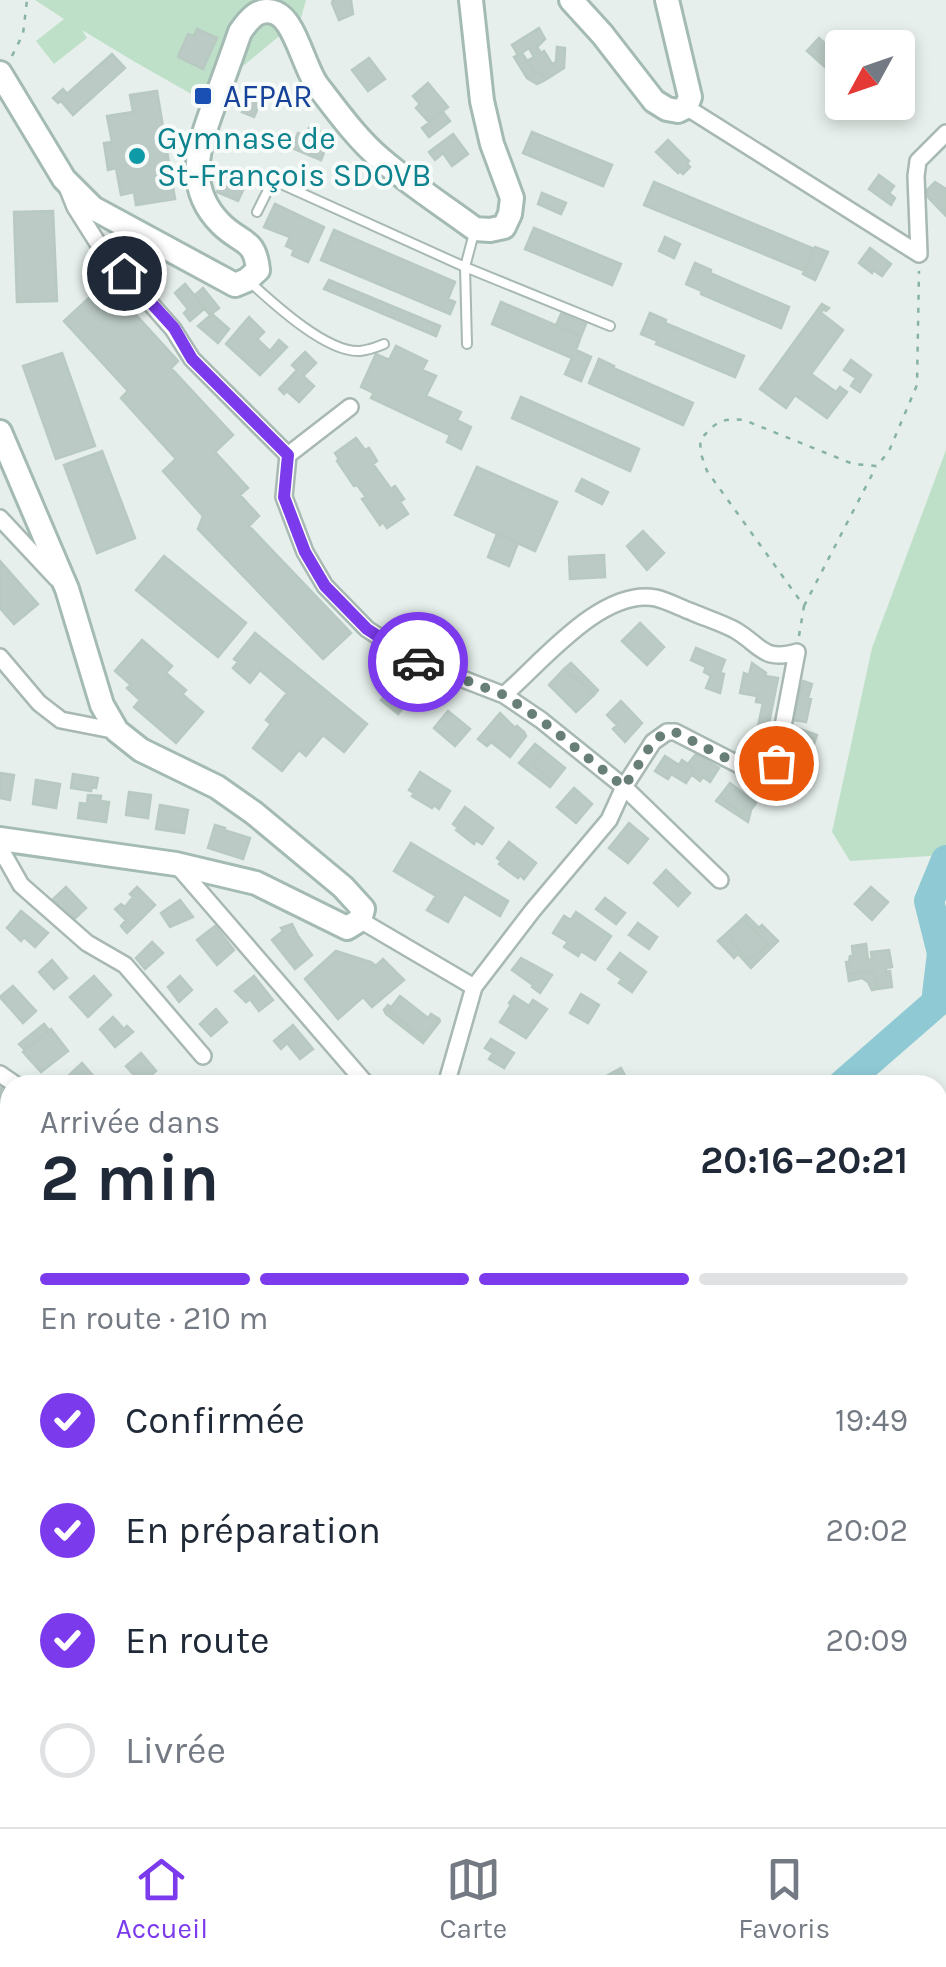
<!DOCTYPE html>
<html lang="fr">
<meta charset="utf-8">
<style>
body{margin:0;font-family:Karla,sans-serif;background:#f6f6f7;color:#1f2937;height:100vh;display:flex;flex-direction:column;font-size:38px;white-space:nowrap}
*{box-sizing:border-box;margin:0}
p{font-size:32px;color:#747a83}
.icon{flex:none;width:55px;height:55px;fill:none;stroke:currentColor;stroke-width:2;stroke-linecap:round;stroke-linejoin:round}
.map{position:relative;flex:1;overflow:hidden}
.side{position:absolute;left:0px;top:1075px;width:948px;height:752px;display:flex;flex-direction:column;background:#fff;border-radius:30px 30px 0 0;box-shadow:0 5px 15px #0003}
.side>*{flex:none}
.needle{width:65px;rotate:230deg}
.fabs{position:absolute;left:825px;top:30px;display:grid;gap:20px}
.fabs a{display:grid;place-items:center;width:90px;height:90px;border-radius:10px;background:#fff;box-shadow:0 5px 15px #0003;font-size:50px}
.pin{position:absolute;display:grid;place-items:center;width:85px;height:85px;color:#fff;margin:-42px;border:5px solid #fff;border-radius:50%;box-shadow:0 2px 10px #0007}
.courier{position:absolute;display:grid;place-items:center;width:100px;height:100px;margin:-50px;border:8px solid #7c3aed;border-radius:50%;background:#fff;color:#222;box-shadow:0 2px 12px #0007}
.head em{font-style:normal;font-weight:700}
.head div{display:flex;flex-direction:column-reverse}
.head{display:flex;align-items:center;justify-content:space-between;height:170px;padding:0 40px}
h1{font-size:65px;font-weight:700;line-height:75px}
.bar{display:grid;grid-template-columns:repeat(4,1fr);gap:15px 10px;align-content:center;height:120px;padding:0 40px}
.bar i{height:12px;border-radius:8px;background:#e0e1e3}
.bar .current{background:#7c3aed}
.bar p{grid-column:span 4}
ol{padding:0 40px;list-style:none}
li{display:flex;align-items:center;gap:30px;height:110px}
li p{margin-inline-start:auto}
li .icon{padding:10px;border-radius:50%;background:#7c3aed;color:#fff;stroke-width:4}
li:last-child{color:#747a83}
li i{width:55px;height:55px;border:5px solid #e0e1e3;border-radius:50%}
.dock{display:flex;justify-content:space-around;align-items:center;height:140px;border-top:2px solid #e0e1e3;background:#fff;font-size:28px;color:#747a83}
.dock a{display:grid;justify-items:center;gap:5px}
.dock .current{color:#7c3aed}
.map>svg:first-child{display:block}
.green{fill:#bfe0c8}
.lines{fill:none;stroke-linecap:round;stroke-linejoin:round}
.river{stroke:#8ec9d4;stroke-width:30}
.building{fill:#bbcac4;stroke:#b8c9c2;stroke-width:2.5}
.service-casing{stroke:#a8b8b2;stroke-width:12}
.minor-casing{stroke:#a8b8b2;stroke-width:20}
.secondary-casing{stroke:#a4bbb3;stroke-width:28}
.path{stroke:#86b3a5;stroke-width:2.5;stroke-dasharray:5 8;stroke-linecap:butt}
.service{stroke:#fff;stroke-width:8}
.minor{stroke:#fff;stroke-width:15}
.secondary{stroke:#fff;stroke-width:22}
.done{stroke:#687f78;stroke-width:10;stroke-dasharray:0 18}
.route{stroke:#7c3aed;stroke-width:12}
.transit-dot{fill:#1a4fb4;stroke:#f7fbf9;stroke-width:4}
.culture-dot{fill:#0f9aa8;stroke:#f7fbf9;stroke-width:4}
.labels{text-anchor:middle;dominant-baseline:central;stroke-width:8;stroke-linejoin:round;paint-order:stroke}
.transit-label{font-size:32px;fill:#164399;stroke:#f7fbf9;text-anchor:start}
.culture-label{font-size:32px;fill:#0d838f;stroke:#f7fbf9;text-anchor:start}
</style>
<div class="map">
<svg width="946" height="1827" viewBox="0 0 946 1827">
<rect width="100%" height="100%" fill="#e6efeb"/>
<!-- green -->
<path class="green" d="M 35,0 L 306,0 L 301,18 L 202,100 L 135,62 L 82,30 L 87,38 L 54,64 L 36,41 L 64,19 Z
M 946,450 L 946,855 L 850,861 L 832,832 L 872,648 Z"/>
<g class="lines">
<!-- river -->
<path class="river" d="M 842,1085 L 936,1003 L 942,953 L 929,901 L 946,860
M 173,1827 L 185,1818"/>
</g>
<!-- building -->
<path class="building" d="M 333,0 L 351,0 L 353,14 L 339,20 L 332,3 Z
M 539,28 L 545,39 L 537,47 L 541,53 L 544,51 L 552,64 L 556,62 L 557,47 L 565,48 L 564,68 L 545,80 L 539,71 L 535,74 L 527,61 L 534,57 L 529,48 L 518,55 L 512,45 Z
M 197,29 L 217,38 L 203,69 L 178,57 L 188,34 L 194,36 Z
M 819,38 L 837,54 L 841,50 L 842,52 L 842,70 L 838,75 L 827,65 L 825,67 L 807,51 Z
M 522,53 L 535,74 L 539,71 L 545,80 L 537,84 L 527,78 L 514,57 Z
M 112,54 L 125,68 L 73,115 L 61,101 L 58,103 L 53,98 L 63,89 L 67,94 Z
M 369,58 L 385,79 L 368,91 L 352,70 Z
M 428,83 L 448,107 L 429,122 L 416,108 L 420,104 L 413,96 Z
M 256,85 L 266,90 L 254,117 L 242,112 Z
M 157,91 L 175,199 L 136,205 L 134,192 L 121,195 L 116,168 L 108,170 L 104,143 L 112,142 L 107,116 L 133,112 L 130,95 Z
M 443,112 L 450,121 L 429,137 L 422,128 Z
M 309,128 L 323,133 L 320,142 L 327,145 L 321,160 L 292,148 L 298,133 L 306,136 Z
M 532,132 L 612,165 L 603,186 L 523,153 Z
M 453,134 L 468,154 L 452,166 L 443,153 L 435,160 L 429,152 Z
M 668,140 L 689,161 L 687,164 L 690,167 L 683,174 L 680,171 L 678,173 L 656,152 Z
M 227,169 L 237,174 L 235,179 L 246,184 L 238,201 L 217,192 Z
M 879,175 L 894,186 L 889,193 L 895,198 L 891,205 L 869,189 Z
M 654,182 L 814,249 L 805,271 L 644,205 Z
M 935,182 L 946,189 L 946,216 L 924,193 Z
M 542,193 L 566,203 L 561,214 L 538,204 Z
M 275,204 L 324,227 L 308,262 L 292,255 L 294,250 L 286,246 L 290,237 L 264,227 Z
M 53,211 L 57,301 L 17,302 L 14,212 Z
M 534,228 L 621,264 L 612,285 L 525,249 Z
M 334,230 L 455,282 L 448,299 L 455,302 L 450,314 L 321,260 Z
M 665,237 L 680,244 L 674,258 L 659,251 Z
M 815,247 L 828,252 L 815,280 L 803,274 Z
M 870,248 L 891,264 L 882,276 L 873,270 L 872,273 L 859,263 Z
M 695,263 L 711,270 L 710,273 L 789,307 L 781,328 L 701,294 L 702,291 L 686,284 Z
M 329,280 L 440,326 L 436,336 L 324,289 Z
M 106,282 L 178,361 L 171,368 L 233,435 L 215,452 L 248,488 L 240,495 L 259,516 L 249,526 L 351,633 L 323,659 L 198,529 L 203,516 L 163,471 L 176,459 L 121,398 L 128,391 L 64,321 Z
M 185,284 L 205,308 L 190,321 L 184,313 L 188,309 L 175,293 Z
M 203,288 L 219,308 L 210,315 L 194,296 Z
M 501,302 L 581,336 L 576,350 L 591,357 L 581,381 L 565,374 L 572,358 L 492,324 Z
M 822,304 L 829,308 L 826,311 L 823,309 L 821,313 L 843,330 L 811,374 L 836,392 L 840,387 L 847,392 L 827,418 L 795,395 L 786,408 L 760,389 Z
M 650,313 L 666,320 L 665,323 L 744,356 L 735,377 L 656,344 L 658,341 L 641,334 Z
M 212,314 L 229,329 L 218,343 L 198,326 Z
M 561,314 L 586,324 L 581,336 L 556,325 Z
M 249,317 L 264,332 L 257,339 L 270,351 L 279,340 L 287,347 L 260,375 L 226,344 Z
M 396,346 L 427,361 L 422,370 L 436,376 L 426,396 L 461,412 L 457,420 L 471,427 L 461,449 L 447,442 L 450,435 L 371,398 L 374,393 L 361,387 L 376,354 L 389,360 Z
M 305,352 L 316,363 L 303,376 L 314,386 L 299,402 L 287,391 L 284,394 L 279,389 L 297,370 L 292,365 Z
M 62,353 L 95,446 L 56,459 L 23,366 Z
M 599,359 L 614,366 L 613,368 L 693,403 L 683,425 L 589,383 Z
M 851,360 L 871,375 L 860,392 L 851,386 L 856,378 L 844,370 Z
M 521,397 L 639,449 L 630,471 L 512,418 Z
M 356,438 L 365,450 L 369,448 L 377,461 L 373,464 L 391,489 L 395,486 L 404,499 L 400,502 L 408,514 L 387,528 L 383,522 L 380,525 L 362,499 L 366,497 L 357,485 L 354,486 L 337,461 L 339,459 L 335,453 Z
M 102,451 L 135,538 L 97,553 L 64,465 Z
M 477,467 L 557,502 L 535,551 L 455,515 Z
M 582,479 L 608,492 L 602,504 L 576,491 Z
M 643,531 L 664,553 L 647,570 L 627,546 Z
M 497,534 L 518,543 L 509,566 L 488,557 Z
M 604,555 L 605,577 L 570,579 L 569,557 Z
M 164,556 L 246,623 L 218,657 L 136,590 Z
M 0,561 L 38,604 L 14,624 L 0,608 Z
M 640,623 L 664,647 L 647,665 L 622,641 Z
M 255,633 L 367,724 L 344,752 L 323,735 L 306,756 L 299,750 L 282,771 L 253,748 L 271,724 L 266,720 L 287,693 L 260,670 L 250,683 L 233,668 L 238,662 L 234,659 Z
M 142,640 L 172,666 L 166,673 L 186,690 L 182,694 L 203,712 L 176,743 L 134,707 L 140,700 L 127,688 L 131,685 L 115,671 Z
M 696,648 L 725,660 L 720,673 L 724,674 L 720,693 L 706,688 L 711,676 L 704,672 L 706,667 L 691,660 Z
M 571,663 L 598,690 L 594,695 L 575,676 L 573,678 L 564,669 Z
M 752,663 L 766,673 L 765,676 L 778,678 L 768,728 L 758,726 L 763,703 L 756,702 L 757,696 L 740,693 L 744,673 L 749,675 Z
M 564,669 L 573,678 L 575,676 L 594,695 L 576,712 L 549,685 Z
M 400,678 L 416,692 L 398,714 L 381,700 Z
M 803,681 L 812,684 L 808,698 L 811,699 L 806,722 L 793,720 Z
M 621,701 L 642,723 L 625,742 L 613,729 L 617,725 L 607,715 Z
M 448,711 L 470,729 L 455,746 L 434,728 Z
M 500,713 L 515,728 L 517,726 L 524,732 L 526,736 L 510,757 L 491,742 L 487,746 L 478,739 Z
M 797,728 L 817,735 L 810,755 L 790,748 Z
M 535,744 L 544,751 L 532,765 L 554,782 L 550,787 L 519,763 Z
M 544,751 L 565,768 L 554,782 L 532,765 Z
M 696,754 L 719,768 L 710,782 L 703,777 L 700,781 L 692,775 L 695,769 L 688,764 Z
M 665,756 L 679,765 L 682,760 L 695,769 L 686,783 L 671,774 L 668,779 L 655,771 Z
M 420,772 L 450,791 L 439,809 L 434,805 L 432,808 L 412,796 L 414,793 L 409,790 Z
M 0,773 L 14,775 L 10,800 L 0,798 Z
M 73,774 L 98,778 L 96,788 L 92,787 L 91,791 L 71,788 Z
M 36,780 L 60,784 L 56,808 L 33,804 Z
M 730,783 L 756,803 L 751,810 L 746,806 L 741,813 L 720,796 Z
M 574,788 L 592,804 L 576,823 L 557,807 Z
M 129,792 L 151,795 L 148,818 L 126,815 Z
M 88,795 L 101,796 L 100,801 L 109,802 L 106,822 L 78,818 L 80,803 L 87,804 Z
M 720,796 L 741,813 L 746,806 L 751,810 L 748,822 L 716,801 Z
M 160,805 L 188,810 L 184,833 L 156,829 Z
M 465,807 L 493,828 L 482,844 L 476,840 L 474,844 L 456,830 L 458,828 L 453,824 Z
M 629,823 L 648,839 L 628,863 L 609,848 Z
M 215,825 L 225,828 L 224,830 L 250,838 L 243,859 L 208,848 Z
M 509,842 L 536,863 L 524,879 L 520,875 L 518,878 L 499,864 L 501,861 L 497,858 Z
M 411,843 L 508,901 L 500,916 L 464,894 L 448,922 L 427,910 L 436,896 L 394,871 Z
M 666,870 L 690,893 L 678,906 L 654,883 Z
M 66,887 L 86,908 L 70,923 L 49,903 Z
M 137,887 L 155,905 L 127,933 L 121,926 L 126,920 L 115,909 L 121,904 L 125,907 L 133,897 L 130,894 Z
M 871,887 L 888,902 L 872,920 L 855,904 Z
M 605,898 L 625,913 L 616,924 L 596,909 Z
M 180,900 L 193,917 L 170,927 L 161,913 Z
M 21,911 L 48,933 L 35,947 L 24,937 L 21,941 L 7,928 Z
M 576,912 L 611,936 L 595,960 L 581,951 L 578,956 L 564,947 L 568,942 L 553,933 L 564,916 L 571,920 Z
M 746,915 L 759,928 L 762,925 L 778,941 L 751,968 L 738,954 L 734,958 L 718,941 L 728,932 L 734,939 L 731,941 L 749,960 L 768,945 L 743,918 Z
M 743,918 L 768,945 L 749,960 L 731,941 L 734,939 L 728,932 Z
M 638,923 L 657,937 L 649,949 L 629,935 Z
M 292,924 L 298,936 L 312,955 L 295,969 L 272,940 L 283,931 L 281,928 Z
M 215,926 L 234,950 L 217,965 L 197,940 Z
M 152,942 L 163,953 L 145,969 L 136,958 Z
M 866,944 L 868,960 L 872,959 L 871,952 L 889,950 L 892,967 L 886,968 L 886,972 L 890,971 L 892,987 L 877,989 L 875,974 L 870,971 L 848,974 L 846,962 L 849,962 L 850,956 L 853,955 L 852,946 Z
M 336,951 L 371,962 L 376,966 L 383,959 L 404,980 L 372,1007 L 363,997 L 338,1019 L 305,979 Z
M 620,953 L 646,972 L 632,992 L 619,983 L 622,979 L 608,969 Z
M 521,958 L 552,975 L 540,993 L 532,987 L 533,985 L 512,970 Z
M 52,960 L 67,978 L 54,989 L 39,972 Z
M 870,971 L 875,974 L 877,989 L 872,990 L 868,982 L 862,978 L 849,981 L 848,974 Z
M 94,976 L 111,995 L 88,1017 L 70,997 Z
M 180,976 L 192,990 L 179,1002 L 168,987 Z
M 254,976 L 273,1000 L 259,1011 L 250,999 L 246,1002 L 235,991 Z
M 13,986 L 36,1011 L 23,1023 L 0,997 Z
M 581,994 L 599,1005 L 588,1023 L 570,1013 Z
M 400,996 L 428,1018 L 431,1014 L 439,1019 L 423,1039 L 389,1010 Z
M 514,996 L 529,1006 L 533,1000 L 547,1009 L 526,1038 L 500,1022 L 511,1005 L 509,1003 Z
M 388,1005 L 391,1007 L 389,1010 L 423,1039 L 439,1019 L 440,1021 L 423,1043 L 386,1014 L 384,1010 Z
M 216,1009 L 227,1022 L 211,1036 L 200,1024 Z
M 113,1017 L 124,1029 L 127,1026 L 133,1032 L 115,1047 L 100,1029 Z
M 44,1024 L 49,1030 L 25,1050 L 19,1044 Z
M 293,1025 L 313,1049 L 300,1059 L 287,1043 L 281,1049 L 274,1041 Z
M 51,1029 L 68,1051 L 41,1072 L 23,1052 Z
M 491,1039 L 514,1053 L 504,1068 L 489,1059 L 493,1053 L 485,1048 Z
M 141,1053 L 156,1071 L 142,1084 L 126,1066 Z
M 82,1063 L 97,1080 L 91,1085 L 76,1085 L 68,1076 Z
M 621,1068 L 628,1081 L 620,1085 L 590,1085 Z
M 0,1088 L 10,1094 L 8,1121 L 0,1113 Z
M 10,1251 L 10,1306 L 0,1313 L 0,1258 Z
M 938,1357 L 946,1359 L 946,1400 L 938,1438 Z
M 4,1458 L 10,1467 L 10,1507 L 7,1508 L 10,1512 L 10,1521 L 0,1528 L 0,1461 Z
M 10,1544 L 10,1577 L 4,1579 L 0,1569 L 0,1548 Z
M 671,1818 L 699,1818 L 704,1827 L 694,1827 L 692,1823 L 685,1827 L 672,1827 L 668,1819 Z
M 716,1818 L 738,1818 L 742,1825 L 739,1827 L 712,1827 L 709,1822 Z"/>
<g class="lines">
<!-- service casing -->
<g class="service-casing">
<path id="service" d="M 257,212 L 270,186 L 279,183 L 465,267 L 610,326
M 251,283 C 274,304 327,353 360,351 C 368,350 377,347 384,344
M 467,344 L 465,267 L 474,233"/>
</g>
<!-- minor casing -->
<g class="minor-casing">
<path id="minor" d="M 686,107 L 919,254
M 67,187 L 75,207 L 99,245 L 173,329 L 192,359 L 288,455 L 284,497 L 305,552 L 325,586 L 367,629 L 416,661 L 504,695 L 541,720 L 624,787 L 720,880
M 919,254 L 916,176 L 918,161 L 946,133
M 288,455 L 350,407
M 0,518 L 57,579
M 0,657 L 39,703 L 61,720 L 117,731
M 0,848 L 21,885 L 87,943 L 125,965 L 203,1056
M 176,864 L 367,1085
M 360,920 L 474,987
M 0,1074 L 16,1085
M 446,1085 L 474,987 L 533,910 L 609,820 L 624,787 L 653,742 L 667,732 L 675,732 L 757,774 L 769,771 L 776,763 L 797,652 C 763,662 762,646 735,630 C 722,623 706,618 692,612 C 681,608 668,601 656,598 C 602,587 541,663 504,695
M 0,1186 L 10,1201
M 938,1207 L 946,1192
M 938,1462 L 946,1461
M 0,1538 L 10,1533
M 938,1637 L 946,1632
M 938,1778 L 946,1774
M 635,1818 L 641,1827
M 760,1818 L 765,1827
M 118,1827 L 137,1818
M 297,1827 L 298,1818
M 842,1827 L 854,1818"/>
</g>
<!-- secondary casing -->
<g class="secondary-casing">
<path id="secondary" d="M 571,0 L 602,34 L 654,101 L 667,109 L 678,111 L 686,107 L 690,97 L 667,0
M 0,73 L 64,179 L 93,208 L 235,285 L 247,280 L 258,270 C 255,238 241,244 221,224 C 182,185 200,143 216,99 C 224,77 232,55 240,32 C 249,19 259,6 276,13 C 295,21 304,67 317,85 C 337,111 357,139 382,160 C 411,185 444,206 475,229 L 490,230 L 504,227 L 510,214 L 512,198 L 492,144 L 482,101 L 471,0
M 0,432 L 67,589 L 102,705 L 117,731 L 141,750 L 217,787 L 254,813 L 343,887 L 363,909 L 360,920 L 347,928 L 256,883 L 176,864 L 0,839
M 0,1643 L 10,1665
M 87,1818 L 90,1827"/>
</g>
<!-- path -->
<path class="path" d="M 12,56 L 23,34 L 27,0
M 804,606 L 876,467
M 799,636 L 804,606 L 707,471 L 701,454 L 700,440 C 716,422 720,418 744,420 L 853,464 L 877,466 L 889,451 L 917,385 L 919,271"/>
<!-- service -->
<use href="#service" class="service"/>
<!-- minor -->
<use href="#minor" class="minor"/>
<!-- secondary -->
<use href="#secondary" class="secondary"/>
</g>
<g class="lines">
<!-- done -->
<path class="done" d="M 418,662 L 504,695 L 541,720 L 624,787 L 653,742 L 666,732 L 675,732 L 757,774 L 770,771 L 776,763"/>
<!-- route -->
<path class="route" d="M 124,273 L 174,328 L 192,359 L 288,455 L 284,497 L 305,552 L 325,586 L 367,629 L 418,662"/>
</g>
<!-- markers -->
<rect class="transit-dot" x="193" y="86" width="20" height="20" rx="5"/>
<circle class="culture-dot" cx="137" cy="156" r="10"/>
<g class="labels">
<!-- transit labels -->
<g class="transit-label">
<text x="223" y="96">AFPAR</text>
</g>
<!-- culture labels -->
<g class="culture-label">
<text x="157" y="138">Gymnase de<tspan x="157" dy="37">St-François SDOVB</tspan></text>
</g>
</g>
</svg>
<div class="fabs">
<a><svg class="needle" viewBox="-14 -14 28 28"><path d="M0-13l5 13h-10z" fill="#e53935"/><path d="M0 13l5-13h-10z" fill="#747a83"/></svg></a>
</div>
<div class="pin" style="left:776px;top:763px;background:#ea580c"><svg class="icon" aria-label="bag" viewBox="0 0 24 24"><path d="M5 8h14l-1 12H6zM9 8a3 3 0 0 1 6 0"/></svg></div>
<div class="pin" style="left:124px;top:273px;background:#1f2937"><svg class="icon" aria-label="home" viewBox="0 0 24 24"><path d="M3 11l9-7 9 7M6 9v11h12V9"/></svg></div>
<div class="courier" style="left:418px;top:662px"><svg class="icon" aria-label="car" viewBox="0 0 24 24"><path d="M5 17H2v-5l4-1 3-4h7l3 4 3 1v5h-3M9 17h6M6 11h13"/><circle cx="7" cy="17" r="2"/><circle cx="17" cy="17" r="2"/></svg></div>
<section class="side">
<div class="head"><div><h1>2 min</h1><p>Arrivée dans</p></div><em>20:16–20:21</em></div>
<div class="bar"><i class="current"></i><i class="current"></i><i class="current"></i><i></i><p>En route · 210 m</p></div>
<ol>
<li><svg class="icon" aria-label="check" viewBox="0 0 24 24"><path d="M5 12l5 5 9-10"/></svg>Confirmée<p>19:49</p></li>
<li><svg class="icon" aria-label="check" viewBox="0 0 24 24"><path d="M5 12l5 5 9-10"/></svg>En préparation<p>20:02</p></li>
<li><svg class="icon" aria-label="check" viewBox="0 0 24 24"><path d="M5 12l5 5 9-10"/></svg>En route<p>20:09</p></li>
<li><i></i>Livrée</li>
</ol>
</section>
</div>
<nav class="dock">
<a class="current"><svg class="icon" aria-label="home" viewBox="0 0 24 24"><path d="M3 11l9-7 9 7M6 9v11h12V9"/></svg>Accueil</a>
<a><svg class="icon" aria-label="map" viewBox="0 0 24 24"><path d="M3 6l6-2 6 2 6-2v14l-6 2-6-2-6 2zM9 4v14M15 6v14"/></svg>Carte</a>
<a><svg class="icon" aria-label="saved" viewBox="0 0 24 24"><path d="M7 4h10v16l-5-4-5 4z"/></svg>Favoris</a>
</nav>
